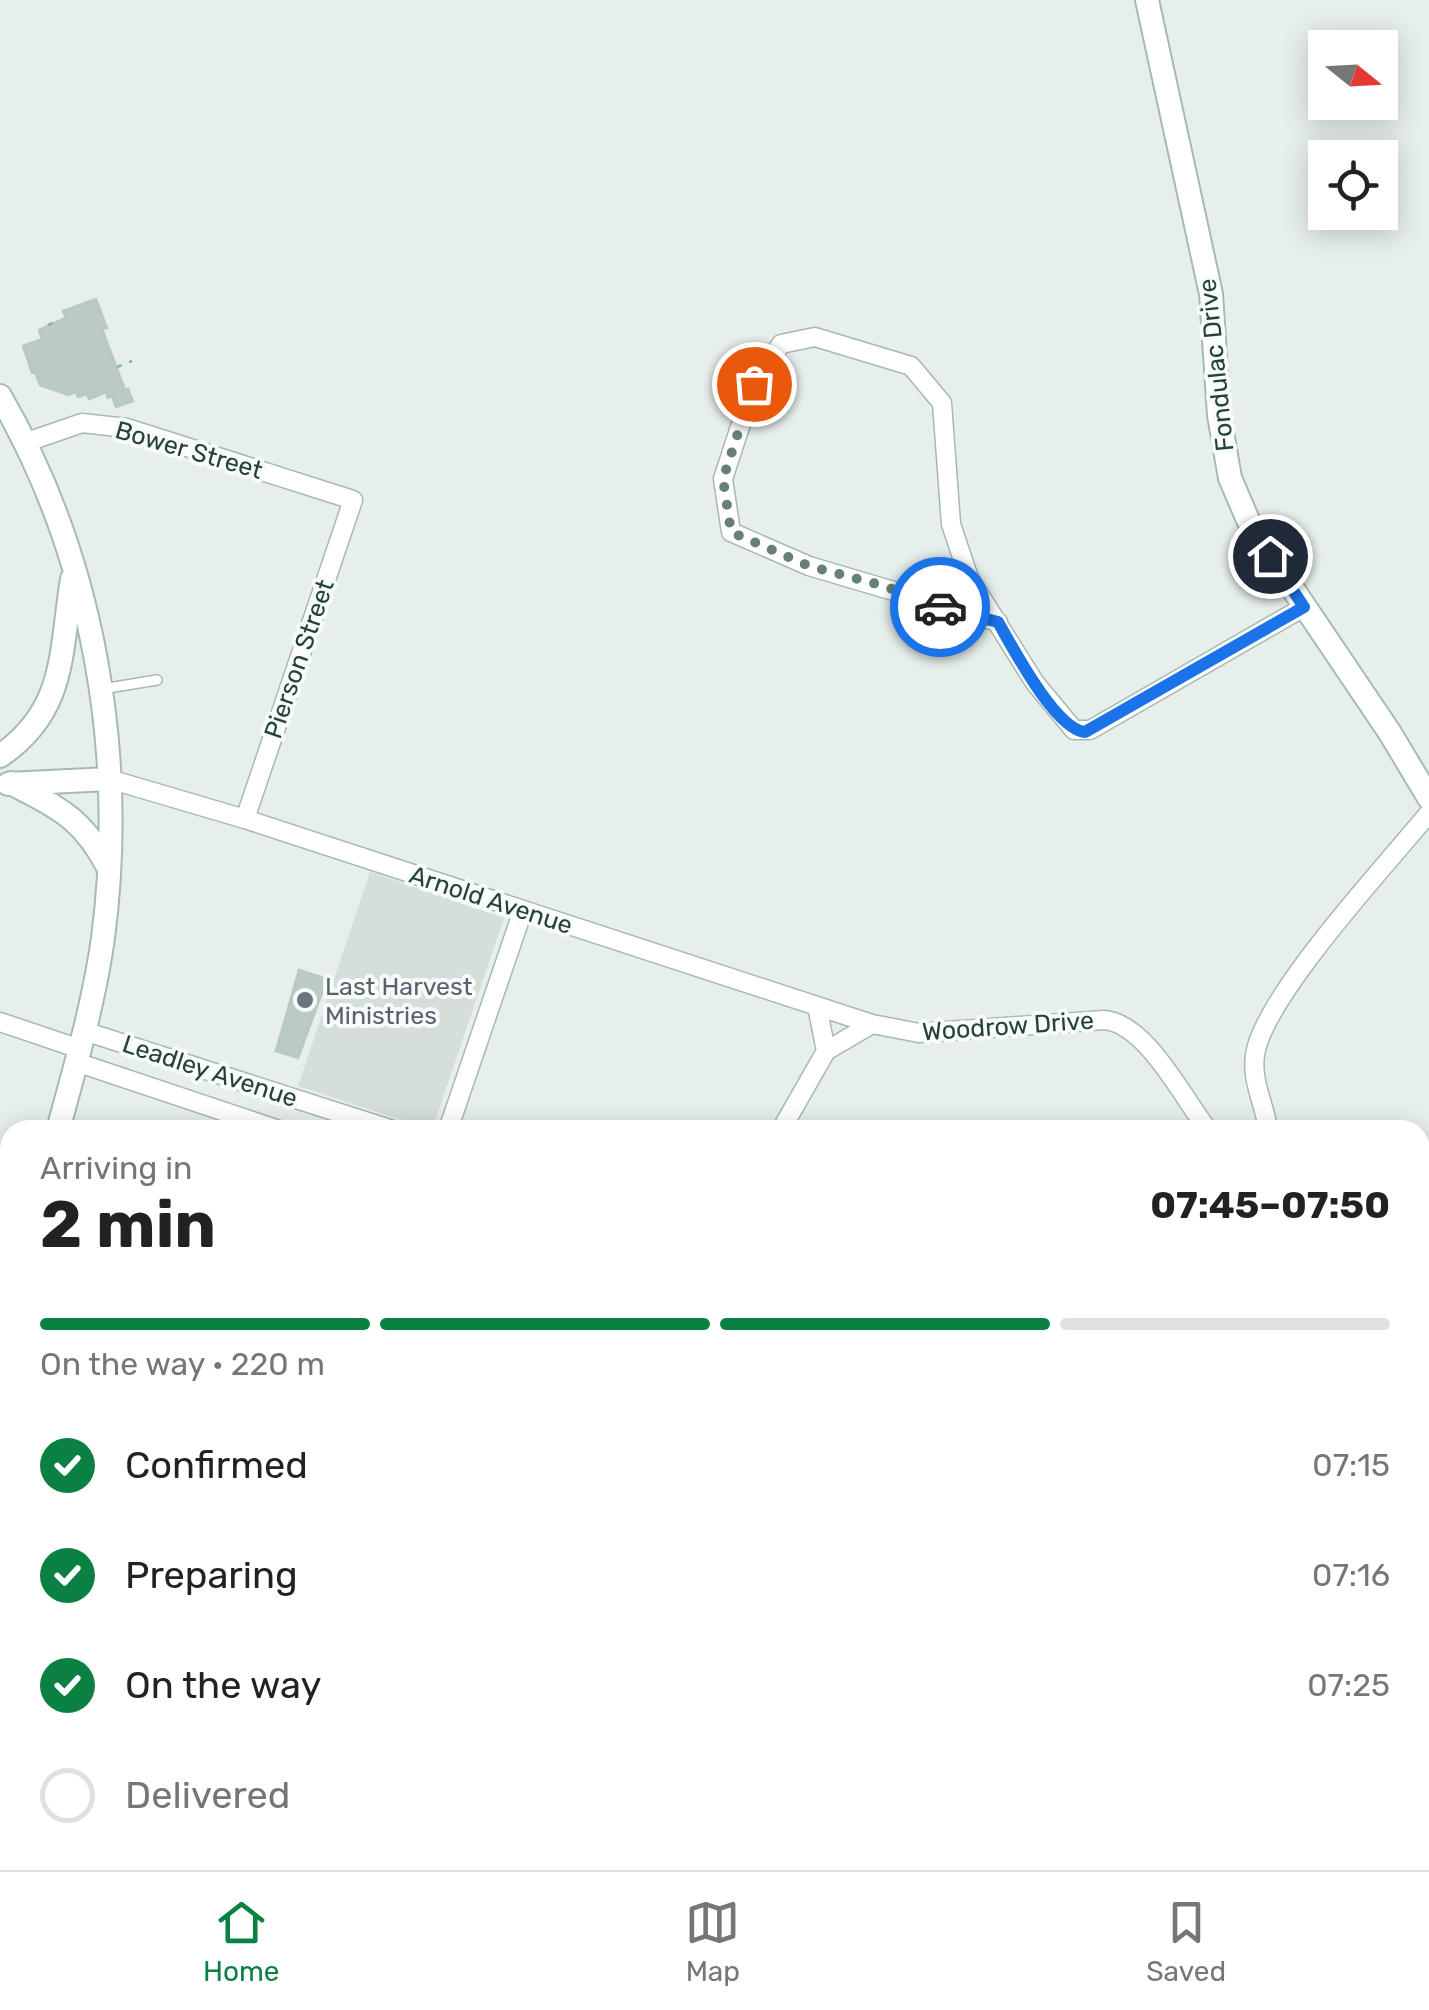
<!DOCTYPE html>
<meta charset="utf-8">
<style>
body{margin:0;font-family:Rubik,sans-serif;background:#f6f6f6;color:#222;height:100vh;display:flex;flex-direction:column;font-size:38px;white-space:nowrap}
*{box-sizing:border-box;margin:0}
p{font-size:32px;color:#767676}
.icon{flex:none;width:55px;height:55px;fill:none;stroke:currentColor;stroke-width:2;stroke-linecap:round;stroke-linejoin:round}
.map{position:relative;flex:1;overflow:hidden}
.sheet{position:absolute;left:0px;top:1120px;width:1430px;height:750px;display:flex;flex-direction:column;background:#fff;border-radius:30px 30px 0 0;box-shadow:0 5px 25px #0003}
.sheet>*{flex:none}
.needle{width:65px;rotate:108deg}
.buttons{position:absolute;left:1308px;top:30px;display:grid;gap:20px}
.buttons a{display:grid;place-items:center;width:90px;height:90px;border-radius:0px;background:#fff;box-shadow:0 5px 25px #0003;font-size:50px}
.pin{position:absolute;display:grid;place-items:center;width:85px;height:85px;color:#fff;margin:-42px;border:5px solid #fff;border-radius:50%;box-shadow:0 2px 10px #0007}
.courier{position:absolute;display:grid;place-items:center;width:100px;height:100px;margin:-50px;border:8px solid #1a73e8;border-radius:50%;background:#fff;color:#222;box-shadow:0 2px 12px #0007}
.overview em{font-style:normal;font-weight:700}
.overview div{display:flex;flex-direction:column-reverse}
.overview{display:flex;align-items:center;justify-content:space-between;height:170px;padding:0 40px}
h1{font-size:65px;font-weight:700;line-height:75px}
.bar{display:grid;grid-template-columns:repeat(4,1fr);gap:15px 10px;align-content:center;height:120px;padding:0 40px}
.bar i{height:12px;border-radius:8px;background:#e0e0e0}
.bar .selected{background:#0b8043}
.bar p{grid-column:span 4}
ol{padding:0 40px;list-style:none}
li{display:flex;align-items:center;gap:30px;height:110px}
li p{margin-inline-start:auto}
li .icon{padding:10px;border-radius:50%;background:#0b8043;color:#fff;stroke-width:4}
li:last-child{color:#767676}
li i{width:55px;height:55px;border:5px solid #e0e0e0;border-radius:50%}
.menu{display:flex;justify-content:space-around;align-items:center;height:140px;border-top:2px solid #e0e0e0;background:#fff;font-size:28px;color:#767676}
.menu a{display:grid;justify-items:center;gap:5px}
.menu .selected{color:#0b8043}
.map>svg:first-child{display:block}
.built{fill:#d4dfda}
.green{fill:#bfe0c8}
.building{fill:#bbcac4;stroke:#b8c9c2;stroke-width:2.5}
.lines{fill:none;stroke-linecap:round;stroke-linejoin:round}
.lane-casing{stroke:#a8b8b2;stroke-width:12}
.street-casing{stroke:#a8b8b2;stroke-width:21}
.secondary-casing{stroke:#a4bbb3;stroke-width:26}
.path{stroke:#86b3a5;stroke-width:2.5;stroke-dasharray:5 8;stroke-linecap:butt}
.lane{stroke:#fff;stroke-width:9}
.street{stroke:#fff;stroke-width:18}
.secondary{stroke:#fff;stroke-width:22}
.done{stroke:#687f78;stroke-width:10;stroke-dasharray:0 18}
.route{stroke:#1a73e8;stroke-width:12}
.worship-dot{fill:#6b7280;stroke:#f7fbf9;stroke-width:4}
.labels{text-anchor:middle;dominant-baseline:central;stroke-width:8;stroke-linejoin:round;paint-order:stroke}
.street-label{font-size:25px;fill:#24423a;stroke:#f7fbf9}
.worship-label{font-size:25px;fill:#5b616d;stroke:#f7fbf9;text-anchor:start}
</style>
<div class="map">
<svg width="1429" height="1870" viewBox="0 0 1429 1870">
<rect width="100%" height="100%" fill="#e6efeb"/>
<!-- built -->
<path class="built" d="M 370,872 L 504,918 L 432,1130 L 298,1086 Z
M 157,1860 L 1162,1860 L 1158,1870 L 158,1870 Z"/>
<!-- green -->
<path class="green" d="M 706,1860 L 837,1860 L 867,1870 L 702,1870 Z"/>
<!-- building -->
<path class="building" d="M 96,299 L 107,328 L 102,329 L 125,390 L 128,389 L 133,401 L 116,407 L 112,396 L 108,398 L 106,392 L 89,399 L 87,394 L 78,397 L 76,392 L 68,395 L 40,385 L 35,372 L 32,373 L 23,346 L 42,339 L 39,330 L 66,318 L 63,311 Z
M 299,970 L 327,979 L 298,1058 L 276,1051 Z"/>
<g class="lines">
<!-- lane casing -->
<g class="lane-casing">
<path id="lane" d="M 102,689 L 157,680
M 0,1830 L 10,1833"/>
</g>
<!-- street casing -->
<g class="street-casing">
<path id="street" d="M 24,443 L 82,423 L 127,428 L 353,500 L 245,819
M 998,622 L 809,566 L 731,532 L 723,479 L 754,384 L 781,344 L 815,337 L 911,366 L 942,403 L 951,524 L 969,578 L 1035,683 L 1074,730 L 1090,730 L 1304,607
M 109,779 L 245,819 L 872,1024 L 919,1033 L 1104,1020 C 1146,1023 1183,1098 1208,1130
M 817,1006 L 826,1051
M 0,1022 L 80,1049
M 84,1031 L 393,1130
M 76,1062 L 279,1130
M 448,1130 L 523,910
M 781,1130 L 826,1051 L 872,1024
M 1268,1130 C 1265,1104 1251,1082 1255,1055 C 1263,997 1388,863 1429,813
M 0,1172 L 10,1181
M 0,1641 L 10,1644"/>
</g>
<!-- secondary casing -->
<g class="secondary-casing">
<path id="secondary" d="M 1147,0 L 1211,294 L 1219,415 L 1230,478 L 1248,520 L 1270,555 L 1390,733 L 1429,798
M 0,396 C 94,558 127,754 103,938 C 94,1003 75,1067 58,1130
M 0,756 C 67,710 60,652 72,579
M 11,783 C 59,809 81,816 108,867
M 8,784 L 109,779
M 120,1860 L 122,1870"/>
</g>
<!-- path -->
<path class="path" d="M 48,325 L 57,321
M 117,367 L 132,361"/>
<!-- lane -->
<use href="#lane" class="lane"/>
<!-- street -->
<use href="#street" class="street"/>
<!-- secondary -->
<use href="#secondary" class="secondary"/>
</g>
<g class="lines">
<!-- done -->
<path class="done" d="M 754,384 L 723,479 L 731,532 L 809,566 L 884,586 L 940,607"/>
<!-- route -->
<path class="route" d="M 940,607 L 998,622 C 1013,648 1055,729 1085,732 L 1304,607 L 1270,556"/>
</g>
<!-- markers -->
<circle class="worship-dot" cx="305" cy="1000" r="10"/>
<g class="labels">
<!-- street labels -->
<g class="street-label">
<text transform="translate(1216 365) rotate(-96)">Fondulac Drive</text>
<text transform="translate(189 450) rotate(16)">Bower Street</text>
<text transform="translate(299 659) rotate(-71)">Pierson Street</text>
<text transform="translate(491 900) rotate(18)">Arnold Avenue</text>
<text transform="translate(1008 1026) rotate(-4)">Woodrow Drive</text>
<text transform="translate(210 1071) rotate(18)">Leadley Avenue</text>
</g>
<!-- worship labels -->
<g class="worship-label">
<text x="325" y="986">Last Harvest<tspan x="325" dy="29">Ministries</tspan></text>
</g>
</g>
</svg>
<div class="buttons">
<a><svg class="needle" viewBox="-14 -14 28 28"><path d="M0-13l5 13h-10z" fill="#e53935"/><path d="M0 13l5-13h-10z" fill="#767676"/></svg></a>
<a><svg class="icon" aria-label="locate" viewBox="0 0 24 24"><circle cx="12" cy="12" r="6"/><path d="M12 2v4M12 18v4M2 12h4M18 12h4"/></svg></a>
</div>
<div class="pin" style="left:754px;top:384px;background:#ea580c"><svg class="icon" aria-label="bag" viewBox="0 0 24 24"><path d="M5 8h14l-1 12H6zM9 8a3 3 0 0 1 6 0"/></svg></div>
<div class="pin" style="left:1270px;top:556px;background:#1f2937"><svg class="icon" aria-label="home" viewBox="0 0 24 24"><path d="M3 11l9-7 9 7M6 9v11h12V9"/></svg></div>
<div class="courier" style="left:940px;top:607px"><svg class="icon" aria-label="car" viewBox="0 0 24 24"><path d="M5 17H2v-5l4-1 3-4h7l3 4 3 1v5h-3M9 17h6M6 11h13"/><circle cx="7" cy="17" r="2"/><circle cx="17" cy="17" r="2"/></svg></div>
<section class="sheet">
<div class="overview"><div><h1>2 min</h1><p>Arriving in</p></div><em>07:45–07:50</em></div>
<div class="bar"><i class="selected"></i><i class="selected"></i><i class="selected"></i><i></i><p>On the way · 220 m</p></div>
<ol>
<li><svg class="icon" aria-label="check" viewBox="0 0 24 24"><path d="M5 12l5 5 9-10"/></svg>Confirmed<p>07:15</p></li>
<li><svg class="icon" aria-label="check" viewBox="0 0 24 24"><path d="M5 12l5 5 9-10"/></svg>Preparing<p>07:16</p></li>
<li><svg class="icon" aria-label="check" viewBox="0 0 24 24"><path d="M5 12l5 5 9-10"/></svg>On the way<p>07:25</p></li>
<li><i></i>Delivered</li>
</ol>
</section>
</div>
<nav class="menu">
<a class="selected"><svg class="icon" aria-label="home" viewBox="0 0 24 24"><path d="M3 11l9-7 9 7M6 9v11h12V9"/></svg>Home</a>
<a><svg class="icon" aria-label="map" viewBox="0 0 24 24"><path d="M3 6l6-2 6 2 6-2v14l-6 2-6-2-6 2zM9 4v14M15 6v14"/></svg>Map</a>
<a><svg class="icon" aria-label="saved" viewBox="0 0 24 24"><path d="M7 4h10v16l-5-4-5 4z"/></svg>Saved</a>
</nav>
